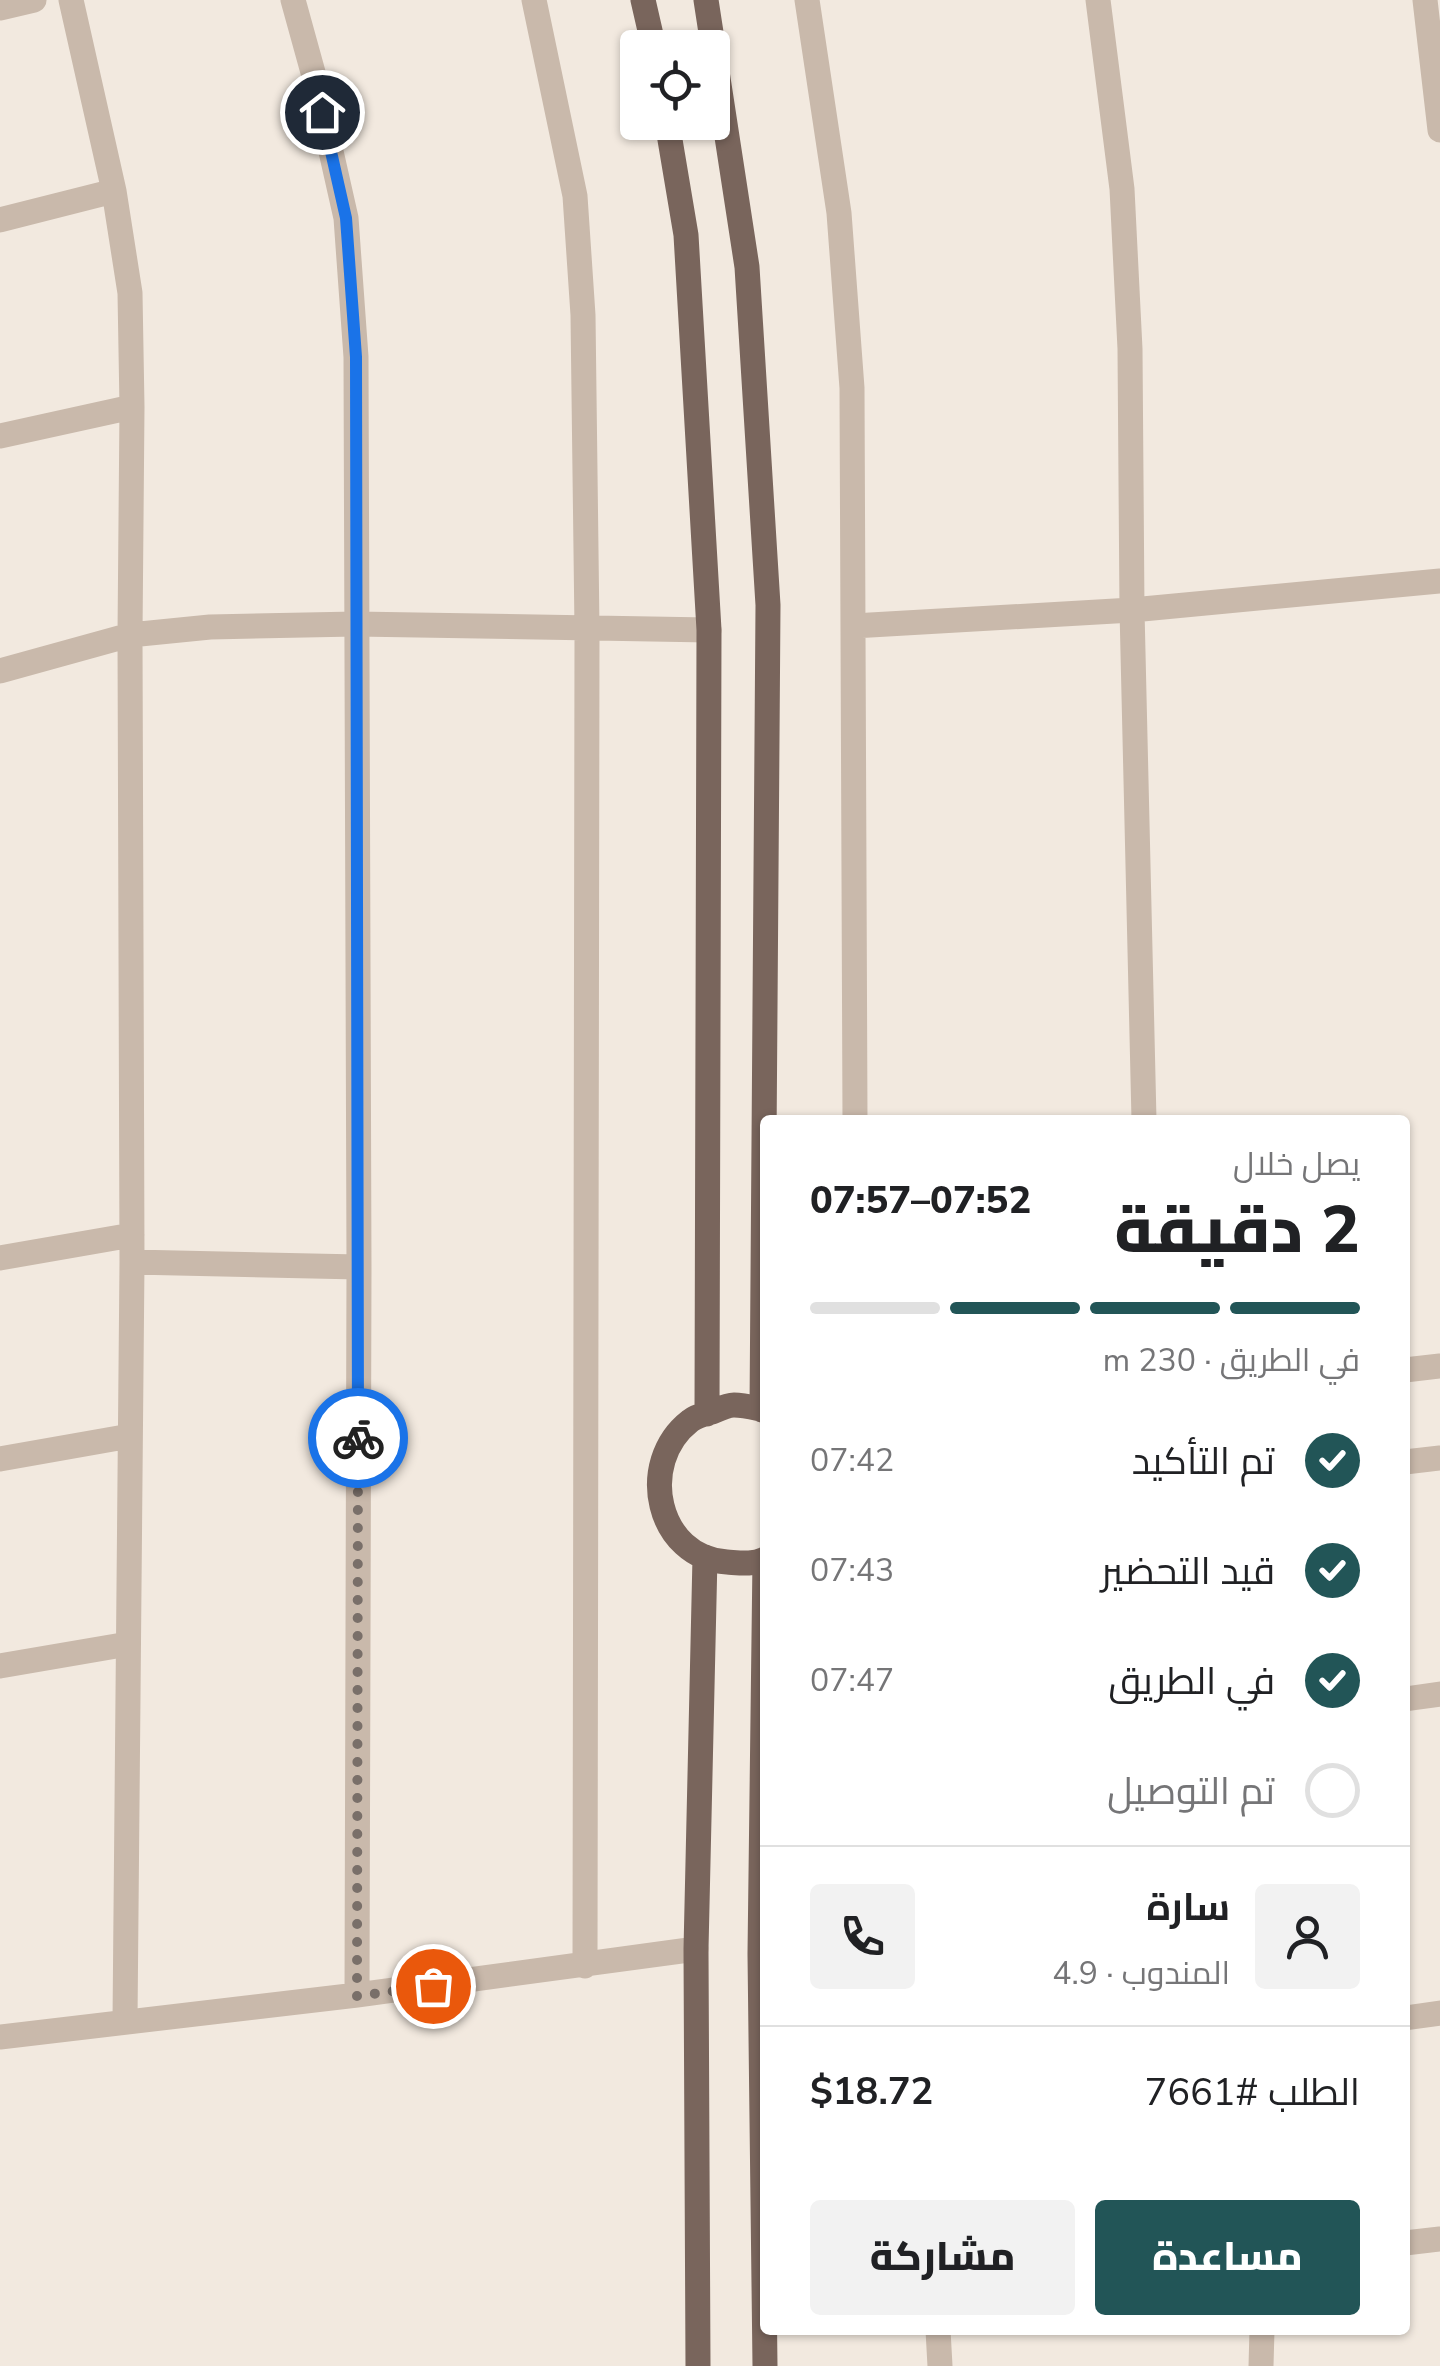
<!DOCTYPE html>
<html lang="ar">
<meta charset="utf-8">
<style>
body{margin:0;font-family:"Nunito Sans",Cairo,sans-serif;background:#f2f2f2;color:#202124;direction:rtl;height:100vh;display:flex;flex-direction:column;font-size:38px;white-space:nowrap}
*{box-sizing:border-box;margin:0}
p{font-size:32px;color:#757577}
.icon{flex:none;width:55px;height:55px;fill:none;stroke:currentColor;stroke-width:2;stroke-linecap:round;stroke-linejoin:round}
.map{position:relative;flex:1;overflow:hidden;direction:ltr}
.sheet{position:absolute;left:760px;top:1115px;width:650px;height:1220px;display:flex;flex-direction:column;background:#fff;border-radius:10px;box-shadow:0 2px 8px #0004;direction:rtl}
.sheet>*{flex:none}
.fabs{position:absolute;left:620px;top:30px;display:grid;gap:20px}
.fabs a{display:grid;place-items:center;width:110px;height:110px;border-radius:10px;background:#fff;box-shadow:0 2px 8px #0004;font-size:50px}
.pin{position:absolute;display:grid;place-items:center;width:85px;height:85px;color:#fff;margin:-42px;border:5px solid #fff;border-radius:50%;box-shadow:0 2px 10px #0007}
.courier{position:absolute;display:grid;place-items:center;width:100px;height:100px;margin:-50px;border:8px solid #1a73e8;border-radius:50%;background:#fff;color:#222;box-shadow:0 2px 12px #0007}
.headline em{font-style:normal;font-weight:800}
.headline div{display:flex;flex-direction:column-reverse}
.headline{display:flex;align-items:center;justify-content:space-between;height:170px;padding:0 50px}
h1{font-size:65px;font-weight:800;line-height:75px}
.bar{display:grid;grid-template-columns:repeat(4,1fr);gap:15px 10px;align-content:center;height:120px;padding:0 50px}
.bar i{height:12px;border-radius:8px;background:#e0e0e0}
.bar .current{background:#225557}
.bar p{grid-column:span 4}
.line{display:flex;align-items:center;gap:25px;padding:0 50px;border-top:2px solid #e0e0e0}
.line div{flex:1}
.round{display:grid;place-items:center;flex:none;width:105px;height:105px;border-radius:10px;background:#f2f2f2}
ol{padding:0 50px;list-style:none}
li{display:flex;align-items:center;gap:30px;height:110px}
li p{margin-inline-start:auto}
li .icon{padding:10px;border-radius:50%;background:#225557;color:#fff;stroke-width:4}
li:last-child{color:#757577}
li i{width:55px;height:55px;border:5px solid #e0e0e0;border-radius:50%}
.primary-button{display:flex;gap:20px;margin-top:auto;padding:20px 50px}
.primary-button a{flex:1;height:115px;border-radius:10px;background:#225557;color:#fff;font-size:40px;font-weight:800;line-height:115px;text-align:center}
.primary-button a+a{background:#f2f2f2;color:#202124}
.map>svg:first-child{display:block}
.lines{fill:none;stroke-linecap:round;stroke-linejoin:round}
.street{stroke:#c9b9ab;stroke-width:25}
.primary{stroke:#79655c;stroke-width:25}
.done{stroke:#796f69;stroke-width:10;stroke-dasharray:0 18}
.route{stroke:#1a73e8;stroke-width:12}
</style>
<div class="map">
<svg width="1440" height="2366" viewBox="0 0 1440 2366">
<rect width="100%" height="100%" fill="#f2e9df"/>
<g class="lines">
<!-- street -->
<path class="street" d="M 71,0 L 114,191 L 130,293 L 132,407 L 130,635 L 132,1262 L 125,2021
M 293,0 L 314,76 L 346,218 L 356,357 L 359,1267 L 357,1995
M 534,0 L 575,196 L 583,315 L 587,629 L 585,1966
M 807,0 L 839,213 L 852,388 L 855,1120
M 1098,0 L 1122,189 L 1130,349 L 1132,610 L 1144,1120
M 1425,0 L 1440,130
M 0,8 L 34,0
M 0,220 L 114,191
M 0,436 L 132,407
M 853,626 L 1132,610 L 1440,581
M 0,671 L 130,635 L 210,627 L 356,624 L 709,630
M 0,1258 L 132,1235
M 132,1262 L 359,1267
M 1405,1370 L 1440,1366
M 0,1459 L 130,1436
M 1405,1462 L 1440,1458
M 0,1666 L 128,1644
M 1405,1699 L 1440,1694
M 1405,2018 L 1440,2013
M 0,2037 L 357,1995 L 696,1949
M 1405,2243 L 1440,2239
M 938,2330 L 940,2366
M 1261,2366 L 1262,2330"/>
<!-- primary -->
<path class="primary" d="M 643,0 L 654,48
M 706,0 L 747,267 L 768,605 L 762,1410
M 667,122 L 686,235 L 709,630 L 707,1414
M 765,1410 C 755,1408 744,1405 734,1405 C 727,1405 719,1409 712,1412 C 705,1414 696,1416 690,1421 C 636,1463 657,1558 727,1562 C 741,1563 752,1565 765,1559
M 765,1559 L 760,1954 L 765,2366
M 698,2366 L 696,1949 L 705,1557"/>
</g>
<g class="lines">
<!-- done -->
<path class="done" d="M 358,1438 L 357,1996 L 433,1986"/>
<!-- route -->
<path class="route" d="M 322,112 L 346,218 L 356,357 L 358,1438"/>
</g>
</svg>
<div class="fabs">
<a><svg class="icon" aria-label="locate" viewBox="0 0 24 24"><circle cx="12" cy="12" r="6"/><path d="M12 2v4M12 18v4M2 12h4M18 12h4"/></svg></a>
</div>
<div class="pin" style="left:433px;top:1986px;background:#ea580c"><svg class="icon" aria-label="bag" viewBox="0 0 24 24"><path d="M5 8h14l-1 12H6zM9 8a3 3 0 0 1 6 0"/></svg></div>
<div class="pin" style="left:322px;top:112px;background:#1f2937"><svg class="icon" aria-label="home" viewBox="0 0 24 24"><path d="M3 11l9-7 9 7M6 9v11h12V9"/></svg></div>
<div class="courier" style="left:358px;top:1438px"><svg class="icon" aria-label="bike" viewBox="0 0 24 24"><circle cx="6" cy="16" r="4"/><circle cx="18" cy="16" r="4"/><path d="M6 16l4-8h5l3 8M10 8l3 8H6M13 5h3"/></svg></div>
<section class="sheet">
<div class="headline"><div><h1>2 دقيقة</h1><p>يصل خلال</p></div><em>07:52–07:57</em></div>
<div class="bar"><i class="current"></i><i class="current"></i><i class="current"></i><i></i><p>في الطريق · 230 m</p></div>
<ol>
<li><svg class="icon" aria-label="check" viewBox="0 0 24 24"><path d="M5 12l5 5 9-10"/></svg>تم التأكيد<p>07:42</p></li>
<li><svg class="icon" aria-label="check" viewBox="0 0 24 24"><path d="M5 12l5 5 9-10"/></svg>قيد التحضير<p>07:43</p></li>
<li><svg class="icon" aria-label="check" viewBox="0 0 24 24"><path d="M5 12l5 5 9-10"/></svg>في الطريق<p>07:47</p></li>
<li><i></i>تم التوصيل</li>
</ol>
<div class="line" style="height:180px"><a class="round"><svg class="icon" aria-label="person" viewBox="0 0 24 24"><circle cx="12" cy="8" r="4"/><path d="M4 21q1-7 8-7t8 7"/></svg></a><div><b>سارة</b><p>المندوب · 4.9</p></div><a class="round"><svg class="icon" aria-label="phone" viewBox="0 0 24 24"><path d="M5 4h4l2 5-3 2q2 4 5 5l2-3 5 2v4C11 20 4 13 5 4z"/></svg></a></div>
<div class="line" style="height:130px"><div>الطلب #7661</div><b>$18.72</b></div>
<div class="primary-button"><a>مساعدة</a><a>مشاركة</a></div>
</section>
</div>
